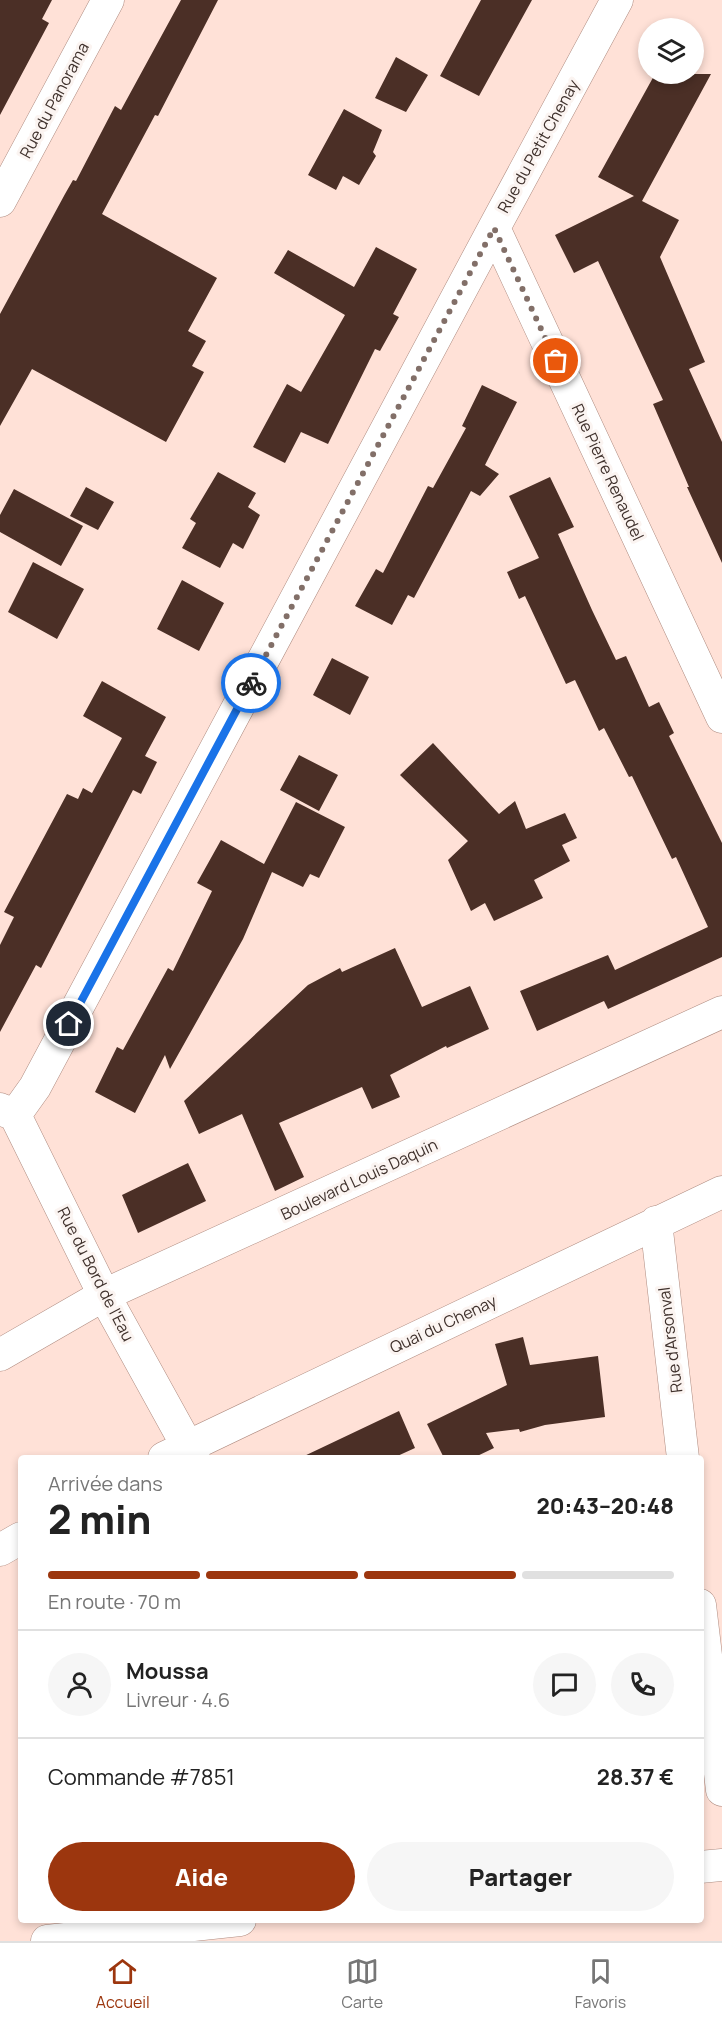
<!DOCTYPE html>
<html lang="fr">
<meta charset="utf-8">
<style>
body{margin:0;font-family:Manrope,sans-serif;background:#f6f6f6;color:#222;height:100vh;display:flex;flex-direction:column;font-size:22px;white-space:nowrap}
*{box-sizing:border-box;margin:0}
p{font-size:20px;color:#767676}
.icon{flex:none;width:33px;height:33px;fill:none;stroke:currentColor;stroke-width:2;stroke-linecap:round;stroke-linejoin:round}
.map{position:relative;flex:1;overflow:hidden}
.panel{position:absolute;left:18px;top:1455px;width:686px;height:468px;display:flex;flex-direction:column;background:#fff;border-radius:6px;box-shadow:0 3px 9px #0003}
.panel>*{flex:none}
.controls{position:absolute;left:638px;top:18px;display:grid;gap:12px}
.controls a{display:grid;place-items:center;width:66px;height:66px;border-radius:50%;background:#fff;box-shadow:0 3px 9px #0003;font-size:30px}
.pin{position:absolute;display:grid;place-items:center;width:51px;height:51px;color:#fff;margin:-26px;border:3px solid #fff;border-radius:50%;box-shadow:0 2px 6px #0007}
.courier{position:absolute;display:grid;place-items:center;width:60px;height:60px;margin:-30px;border:4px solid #1a73e8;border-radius:50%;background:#fff;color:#222;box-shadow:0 2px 8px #0007}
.headline em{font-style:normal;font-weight:800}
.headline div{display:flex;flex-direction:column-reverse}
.headline{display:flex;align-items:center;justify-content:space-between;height:102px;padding:0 30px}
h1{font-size:39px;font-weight:800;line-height:45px}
.bar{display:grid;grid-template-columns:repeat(4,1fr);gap:9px 6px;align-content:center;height:72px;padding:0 30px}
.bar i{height:8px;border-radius:4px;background:#e0e0e0}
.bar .on{background:#9c360e}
.bar p{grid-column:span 4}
.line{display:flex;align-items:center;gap:15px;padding:0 30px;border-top:2px solid #e0e0e0}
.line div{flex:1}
.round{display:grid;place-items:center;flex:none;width:63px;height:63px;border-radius:32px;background:#f6f6f6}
.button{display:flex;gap:12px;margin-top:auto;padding:12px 30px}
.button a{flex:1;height:69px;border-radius:36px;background:#9c360e;color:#fff;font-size:24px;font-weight:800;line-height:69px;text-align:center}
.button a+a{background:#f6f6f6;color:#222}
.dock{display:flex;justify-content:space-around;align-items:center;height:84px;border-top:2px solid #e0e0e0;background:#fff;font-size:16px;color:#767676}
.dock a{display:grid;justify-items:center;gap:3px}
.dock .on{color:#9c360e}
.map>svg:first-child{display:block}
.building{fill:#4b2f26}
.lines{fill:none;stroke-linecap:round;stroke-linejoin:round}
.minor-casing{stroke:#af8c81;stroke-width:33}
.minor{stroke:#fff;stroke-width:32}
.done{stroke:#826f68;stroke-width:6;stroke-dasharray:0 10.8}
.route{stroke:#1a73e8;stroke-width:8}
.labels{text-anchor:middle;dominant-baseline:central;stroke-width:6;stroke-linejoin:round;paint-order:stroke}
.street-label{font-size:16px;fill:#3f312c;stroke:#fbf4f1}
</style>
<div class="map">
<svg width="722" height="1941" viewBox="0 0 722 1941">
<rect width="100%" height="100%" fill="#ffe1d7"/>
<!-- building -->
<path class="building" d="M 0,0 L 52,0 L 42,19 L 49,23 L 0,115 Z
M 181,0 L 218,0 L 158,116 L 155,115 L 102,214 L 217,278 L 188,331 L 206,341 L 192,366 L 204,372 L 166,442 L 32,369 L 0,426 L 0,314 L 65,194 L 73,180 L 76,181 L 115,106 L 121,110 Z
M 481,0 L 532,0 L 479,96 L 440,76 Z
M 396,57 L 428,75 L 406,112 L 375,98 Z
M 655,74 L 711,74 L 642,201 L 679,220 L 660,257 L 705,362 L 689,369 L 722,442 L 722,563 L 687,487 L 689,487 L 653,404 L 663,400 L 598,261 L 574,273 L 555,235 L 634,196 L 598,177 Z
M 344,109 L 382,130 L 373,152 L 376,156 L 359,185 L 343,176 L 336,190 L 308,175 Z
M 376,247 L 417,269 L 393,314 L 399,317 L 380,351 L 375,349 L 328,444 L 301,432 L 285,463 L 253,447 L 287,384 L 301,392 L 345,315 L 274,273 L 288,250 L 354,287 Z
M 482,385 L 517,402 L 485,465 L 499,474 L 480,496 L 471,491 L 414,598 L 408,595 L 392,625 L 355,606 L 376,569 L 383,573 L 428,486 L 433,488 L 466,428 L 462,426 Z
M 218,472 L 256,493 L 248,507 L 260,515 L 243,549 L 233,543 L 220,568 L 182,548 L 196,523 L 190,519 Z
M 550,477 L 574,527 L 558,534 L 592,610 L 616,660 L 626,656 L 649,707 L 659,702 L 674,733 L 669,736 L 722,843 L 722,957 L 608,1009 L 604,1001 L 537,1031 L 520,991 L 608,955 L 615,970 L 708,927 L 676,857 L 672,859 L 632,776 L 629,777 L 604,728 L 599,731 L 575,680 L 566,684 L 525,596 L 519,599 L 507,572 L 539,558 L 509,496 Z
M 86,487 L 114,502 L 98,530 L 70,516 Z
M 14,489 L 83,526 L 61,566 L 0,532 L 0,515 Z
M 33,562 L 84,589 L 57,639 L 8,612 Z
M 182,580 L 224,603 L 199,651 L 157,629 Z
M 332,658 L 369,677 L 350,715 L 313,695 Z
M 102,681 L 166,717 L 145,756 L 157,762 L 141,794 L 133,790 L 41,968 L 36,965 L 0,1032 L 0,945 L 14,917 L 4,912 L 67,794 L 78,799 L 83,788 L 92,793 L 122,738 L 83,716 Z
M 433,743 L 499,814 L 515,801 L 526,829 L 565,813 L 577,838 L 562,845 L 570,861 L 534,880 L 543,898 L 494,921 L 485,903 L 471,911 L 448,860 L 468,841 L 400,775 Z
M 299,755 L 338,775 L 319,811 L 280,790 Z
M 296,802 L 345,827 L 319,878 L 310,874 L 303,887 L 272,872 L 243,939 L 170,1069 L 165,1055 L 135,1113 L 95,1092 L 117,1047 L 123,1050 L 168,968 L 173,971 L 212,891 L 197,883 L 221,840 L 264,864 Z
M 395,948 L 422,1007 L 470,986 L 489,1029 L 447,1048 L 446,1046 L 390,1075 L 400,1097 L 372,1109 L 362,1087 L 279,1123 L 304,1177 L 275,1191 L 242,1114 L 199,1134 L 184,1101 L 308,985 L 340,968 L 342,972 Z
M 188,1163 L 206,1201 L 138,1233 L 122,1195 Z
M 523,1337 L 530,1365 L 598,1356 L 605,1417 L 545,1425 L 520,1432 L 519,1429 L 486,1433 L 494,1448 L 473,1458 L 444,1458 L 427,1424 L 507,1385 L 495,1344 Z
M 399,1411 L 415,1448 L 393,1458 L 300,1458 Z"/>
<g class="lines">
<!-- minor casing -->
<g class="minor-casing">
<path id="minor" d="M 0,201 L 108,0
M 494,228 L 722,717
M 0,1109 L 15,1115 L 104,1295 L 194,1458
M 15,1115 L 35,1087 L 494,228 L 617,0
M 656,1222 L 683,1458
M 0,1355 L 104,1295 L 722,1012
M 164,1458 L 722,1192
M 0,1550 L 21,1538
M 700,1605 L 722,1790
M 700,1867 L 722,1865
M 47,1941 L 240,1920"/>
</g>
<!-- minor -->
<use href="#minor" class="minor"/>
</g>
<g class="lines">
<!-- done -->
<path class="done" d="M 251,683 L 494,228 L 556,361"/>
<!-- route -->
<path class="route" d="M 69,1024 L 251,683"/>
</g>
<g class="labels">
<!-- street labels -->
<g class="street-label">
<text transform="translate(54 100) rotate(-62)">Rue du Panorama</text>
<text transform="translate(538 146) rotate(-61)">Rue du Petit Chenay</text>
<text transform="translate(608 472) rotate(65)">Rue Pierre Renaudel</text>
<text transform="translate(359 1179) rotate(-25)">Boulevard Louis Daquin</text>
<text transform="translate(96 1274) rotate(63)">Rue du Bord de l'Eau</text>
<text transform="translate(443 1324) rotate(-25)">Quai du Chenay</text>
<text transform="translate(670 1340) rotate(-97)">Rue d'Arsonval</text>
</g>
</g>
</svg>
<div class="controls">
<a><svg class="icon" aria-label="layers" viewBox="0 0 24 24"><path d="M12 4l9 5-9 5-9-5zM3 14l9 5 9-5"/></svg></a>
</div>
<div class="pin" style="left:556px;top:361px;background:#ea580c"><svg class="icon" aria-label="bag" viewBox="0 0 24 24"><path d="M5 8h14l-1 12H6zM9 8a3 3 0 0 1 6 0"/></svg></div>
<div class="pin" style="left:69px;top:1024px;background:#1f2937"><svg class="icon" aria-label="home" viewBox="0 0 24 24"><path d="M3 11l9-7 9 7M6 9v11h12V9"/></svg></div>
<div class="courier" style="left:251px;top:683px"><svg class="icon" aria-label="bike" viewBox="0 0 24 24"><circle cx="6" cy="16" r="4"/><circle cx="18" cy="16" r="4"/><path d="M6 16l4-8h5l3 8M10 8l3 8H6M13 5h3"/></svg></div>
<section class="panel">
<div class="headline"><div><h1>2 min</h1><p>Arrivée dans</p></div><em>20:43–20:48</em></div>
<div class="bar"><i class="on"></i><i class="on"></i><i class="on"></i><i></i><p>En route · 70 m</p></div>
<div class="line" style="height:108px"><a class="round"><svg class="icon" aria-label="person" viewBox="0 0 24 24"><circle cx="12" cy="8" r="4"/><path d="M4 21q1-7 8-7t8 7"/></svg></a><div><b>Moussa</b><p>Livreur · 4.6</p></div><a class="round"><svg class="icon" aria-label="chat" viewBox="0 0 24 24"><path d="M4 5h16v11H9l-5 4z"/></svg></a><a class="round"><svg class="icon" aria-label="phone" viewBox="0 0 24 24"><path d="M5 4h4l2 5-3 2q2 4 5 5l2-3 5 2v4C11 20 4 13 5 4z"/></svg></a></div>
<div class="line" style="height:78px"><div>Commande #7851</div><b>28.37 €</b></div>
<div class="button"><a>Aide</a><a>Partager</a></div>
</section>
</div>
<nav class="dock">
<a class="on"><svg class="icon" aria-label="home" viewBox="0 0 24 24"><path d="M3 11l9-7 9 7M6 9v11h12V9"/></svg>Accueil</a>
<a><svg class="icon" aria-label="map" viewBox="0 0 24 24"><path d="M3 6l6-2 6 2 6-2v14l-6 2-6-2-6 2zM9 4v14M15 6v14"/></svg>Carte</a>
<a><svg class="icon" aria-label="saved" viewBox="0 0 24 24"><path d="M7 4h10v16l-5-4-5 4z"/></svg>Favoris</a>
</nav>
